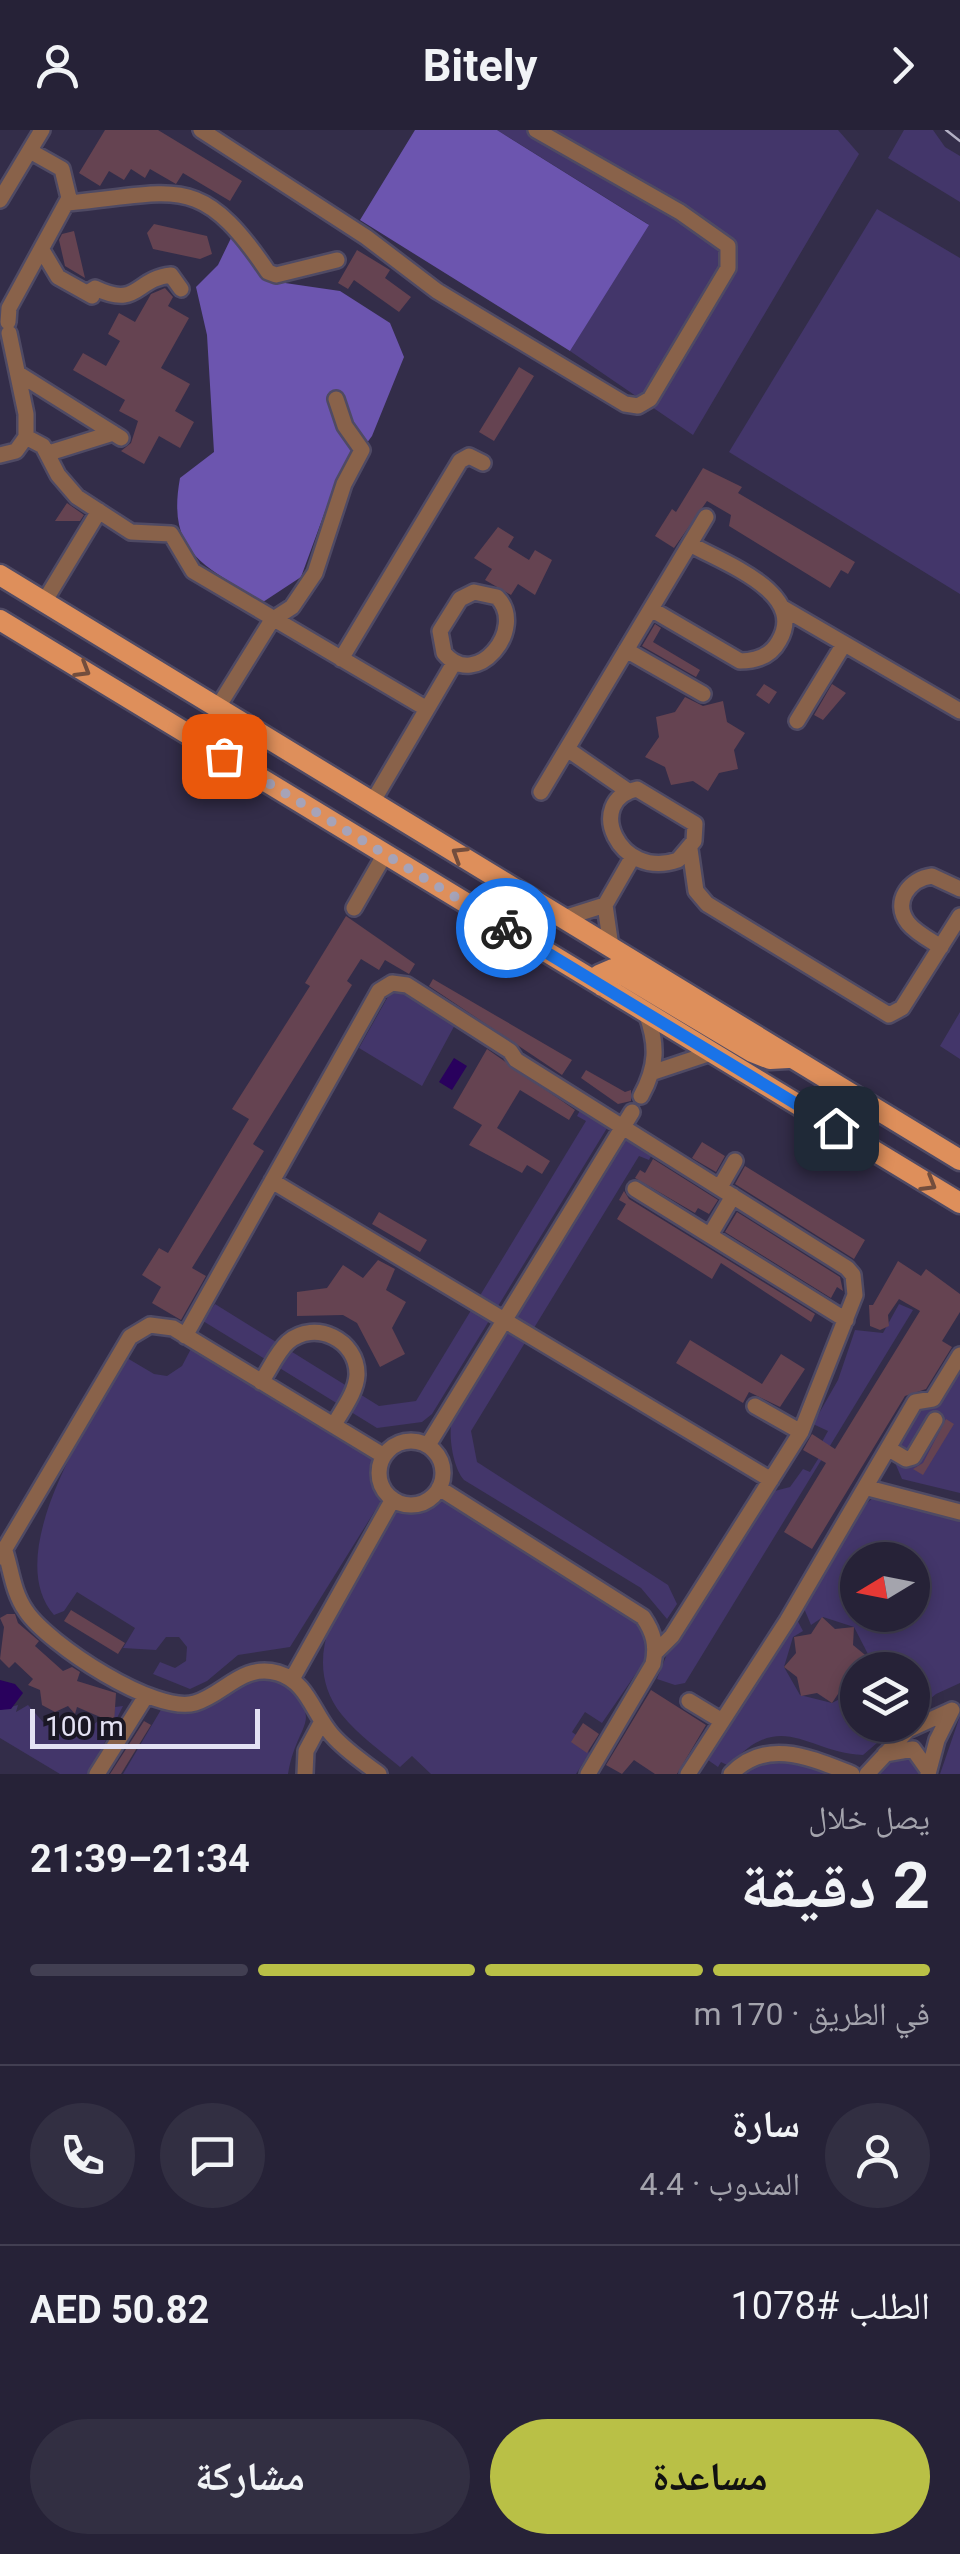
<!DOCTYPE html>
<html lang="ar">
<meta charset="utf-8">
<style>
body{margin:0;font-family:Roboto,"Noto Naskh Arabic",sans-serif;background:#322f42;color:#f1f3f6;direction:rtl;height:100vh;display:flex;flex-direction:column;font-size:38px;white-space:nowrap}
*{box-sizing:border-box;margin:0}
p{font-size:32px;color:#a4a4ad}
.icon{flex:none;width:55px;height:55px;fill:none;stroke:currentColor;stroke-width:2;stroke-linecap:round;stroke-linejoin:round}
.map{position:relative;height:1644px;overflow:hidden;direction:ltr}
.panel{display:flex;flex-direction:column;background:#262237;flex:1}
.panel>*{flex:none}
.needle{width:65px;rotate:260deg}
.tools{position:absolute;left:840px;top:1412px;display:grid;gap:20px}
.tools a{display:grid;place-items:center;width:90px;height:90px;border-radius:50%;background:#262237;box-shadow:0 5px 15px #0003,0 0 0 2px #423f52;font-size:50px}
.scale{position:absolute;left:30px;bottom:25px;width:230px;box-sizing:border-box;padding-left:10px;border:5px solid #e4e2f4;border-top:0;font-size:28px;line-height:35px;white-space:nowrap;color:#e4e2f4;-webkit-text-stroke:8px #1a1724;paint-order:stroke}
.pin{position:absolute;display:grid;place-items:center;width:85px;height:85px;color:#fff;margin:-42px;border-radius:20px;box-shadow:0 5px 15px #0006}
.courier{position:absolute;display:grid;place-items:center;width:100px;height:100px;margin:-50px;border:8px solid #1a73e8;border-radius:50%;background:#fff;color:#222;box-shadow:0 2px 12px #0007}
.summary em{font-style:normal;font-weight:700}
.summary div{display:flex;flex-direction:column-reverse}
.summary{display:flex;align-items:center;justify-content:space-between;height:170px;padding:0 30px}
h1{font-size:65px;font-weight:700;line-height:75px}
.bar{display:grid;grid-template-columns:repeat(4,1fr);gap:15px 10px;align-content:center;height:120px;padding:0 30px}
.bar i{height:12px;border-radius:8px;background:#423f52}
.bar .current{background:#b9c046}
.bar p{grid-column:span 4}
.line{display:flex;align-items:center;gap:25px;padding:0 30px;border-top:2px solid #423f52}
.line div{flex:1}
.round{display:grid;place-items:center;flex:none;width:105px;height:105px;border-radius:52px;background:#322f42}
.cta{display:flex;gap:20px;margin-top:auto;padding:20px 30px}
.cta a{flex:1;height:115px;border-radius:60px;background:#b9c046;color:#111;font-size:40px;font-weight:700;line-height:115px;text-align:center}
.cta a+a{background:#322f42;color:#f1f3f6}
header{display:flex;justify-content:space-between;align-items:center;height:130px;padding:0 30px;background:#262237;font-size:45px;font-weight:700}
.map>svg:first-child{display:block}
.green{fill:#43366a;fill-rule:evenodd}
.forest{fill:#6c55af}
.water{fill:#29015d}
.building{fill:#654351}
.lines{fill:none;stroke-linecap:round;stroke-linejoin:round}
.minor-casing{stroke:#4f4a64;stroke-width:20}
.major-casing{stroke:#4f4a64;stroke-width:25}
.minor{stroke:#89624a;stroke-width:15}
.major{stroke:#de8f5b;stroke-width:20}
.tram{stroke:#b4b1c6;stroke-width:2.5}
.oneway{stroke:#724d3d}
.done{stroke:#a6a3b8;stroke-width:10;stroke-dasharray:0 18}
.route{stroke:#1a73e8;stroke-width:12}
</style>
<header><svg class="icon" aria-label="forward" viewBox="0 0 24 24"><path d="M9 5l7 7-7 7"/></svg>Bitely<svg class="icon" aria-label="person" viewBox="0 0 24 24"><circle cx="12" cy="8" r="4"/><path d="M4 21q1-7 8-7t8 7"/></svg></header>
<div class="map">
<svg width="960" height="1644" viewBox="0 0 960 1644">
<rect width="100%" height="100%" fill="#332d49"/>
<!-- green -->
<path class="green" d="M 497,0 L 838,0 L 859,24 L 693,305 L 570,221 L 648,94 Z
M 904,0 L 933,0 L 945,17 L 960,26 L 960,72 L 888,28 Z
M 877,79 L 960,128 L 960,464 L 729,322 Z
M 394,856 L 458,889 L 422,956 L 359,918 Z
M 960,882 L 960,929 L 940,916 Z
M 586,969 L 615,985 L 432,1284 L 422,1292 L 377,1298 L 203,1191 L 215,1174 L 379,1276 L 416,1271 L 586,991 L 577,986 Z
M 633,998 L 657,1014 L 649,1030 L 639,1026 L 471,1301 L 477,1332 L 668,1455 L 677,1474 L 667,1489 L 641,1458 L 464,1350 C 453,1338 448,1305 452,1290 Z
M 899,1174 L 913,1180 L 685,1553 L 675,1555 L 657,1549 L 667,1524 L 767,1363 L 790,1357 L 803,1339 L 810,1342 L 823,1321 L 818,1319 L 828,1301 L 813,1294 L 838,1250 L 855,1200 L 883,1203 Z
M 194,1213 L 375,1326 L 383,1359 L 381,1371 L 290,1517 L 238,1525 L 207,1551 L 190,1559 L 153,1544 L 160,1532 L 175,1538 L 186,1531 L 187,1517 L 179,1507 L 166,1507 L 156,1520 L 123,1518 L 135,1498 L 77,1462 L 64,1481 L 54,1485 C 0,1423 91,1288 127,1228 L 154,1244 L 167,1246 L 182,1236 Z
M 960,1227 L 960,1363 L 902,1349 L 893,1328 L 930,1259 L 935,1263 Z
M 438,1364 L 645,1494 L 648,1526 L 602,1593 L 585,1582 L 572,1602 L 587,1613 L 589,1624 L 576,1644 L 431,1644 L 412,1626 L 400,1637 C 381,1621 358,1605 342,1585 C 289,1519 360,1441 395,1383 L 406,1370 L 423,1372 Z
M 874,1367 L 960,1378 L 960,1553 L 936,1564 L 913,1583 L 912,1540 L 866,1540 L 870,1528 L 854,1497 L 823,1487 L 811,1495 L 803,1476 L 858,1381 ZM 858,1430 L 912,1430 L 912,1485 L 858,1485 Z
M 795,1486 L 803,1501 L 793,1507 L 784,1537 L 800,1565 L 832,1573 L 857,1560 L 858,1595 L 898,1595 L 863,1625 C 807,1623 781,1577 729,1636 L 721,1632 L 718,1637 L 708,1630 Z
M 275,1543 C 329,1595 298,1586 288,1644 L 123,1644 L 162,1578 L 186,1578 L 230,1553 Z
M 18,1575 L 16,1582 L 28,1575 L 43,1592 L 93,1595 L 99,1590 L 113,1592 L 115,1577 L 123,1576 L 89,1644 L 60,1644 L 0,1608 L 0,1580 Z
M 960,1586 L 960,1644 L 940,1644 Z
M 775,1619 L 853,1644 L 746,1644 L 746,1639 Z
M 909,1620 L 919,1628 L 921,1644 L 878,1644 L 894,1627 Z"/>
<!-- forest -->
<path class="forest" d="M 415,0 L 497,0 L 649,95 L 570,221 L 360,90 Z
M 232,106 L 285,153 L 340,161 L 390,193 L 404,227 L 372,306 L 334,357 L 301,447 L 263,472 C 206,436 166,425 180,348 L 214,322 L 207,205 L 196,157 L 218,135 Z"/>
<!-- water -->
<path class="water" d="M 454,928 L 467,936 L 452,960 L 439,952 Z
M 0,1550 L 15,1554 L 23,1563 L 11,1579 L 0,1580 Z"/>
<!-- building -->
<path class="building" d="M 105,0 L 158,0 L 242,51 L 230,71 L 183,43 L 176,54 L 150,39 L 145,48 L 131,39 L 124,50 L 109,41 L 100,56 L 79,43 Z
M 154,94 L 207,106 L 212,124 L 200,129 L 153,119 L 147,103 Z
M 74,101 L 85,148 L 65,136 L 59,110 L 62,104 Z
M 357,120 L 390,140 L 385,148 L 411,167 L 399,182 L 354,150 L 348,159 L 338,153 Z
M 165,158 L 173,167 L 168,176 L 189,188 L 161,238 L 190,254 L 175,281 L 194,292 L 180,318 L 159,306 L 144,334 L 121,321 L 131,313 L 138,291 L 119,281 L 125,270 L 73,240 L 83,223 L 106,236 L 120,211 L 108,204 L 119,183 L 135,192 L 151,164 Z
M 519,237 L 534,246 L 494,311 L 479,302 Z
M 703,338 L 742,357 L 738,363 L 855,432 L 848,444 L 841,440 L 830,458 L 729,396 L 731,385 L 707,371 L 674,418 L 655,406 L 672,379 L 676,382 Z
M 67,373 L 84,385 L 80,391 L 55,391 Z
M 498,397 L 514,407 L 508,417 L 529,430 L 535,420 L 552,430 L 535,465 L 518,454 L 511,465 L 485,450 L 492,439 L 474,428 Z
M 655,494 L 661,498 L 653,512 L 700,540 L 696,547 L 642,516 Z
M 764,554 L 777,562 L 769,574 L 756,565 Z
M 832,554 L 846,563 L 823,590 L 814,585 Z
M 685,567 L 703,576 L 723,571 L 727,592 L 745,603 L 734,620 L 738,639 L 719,643 L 708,661 L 693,651 L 671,655 L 665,637 L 645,627 L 659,607 L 656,587 L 675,582 Z
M 346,786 L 415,834 L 409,844 L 385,830 L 379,840 L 361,829 L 347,851 L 352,855 L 253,1014 L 264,1021 L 192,1138 L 206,1146 L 181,1190 L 152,1173 L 161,1157 L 142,1145 L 159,1118 L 168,1123 L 249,989 L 232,979 L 310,856 L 305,853 Z
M 433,849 L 572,930 L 562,945 L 429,856 Z
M 487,919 L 575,980 L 569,990 L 520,960 L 497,998 L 550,1031 L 542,1044 L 527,1035 L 522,1043 L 469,1015 L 482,995 L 453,978 Z
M 586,940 L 625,962 L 631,960 L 631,971 L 618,974 L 581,948 Z
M 702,1012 L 725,1026 L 716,1042 L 692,1028 Z
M 653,1029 L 718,1070 L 709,1084 L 698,1078 L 695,1083 L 635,1048 L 640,1040 L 645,1043 Z
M 745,1036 L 865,1110 L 854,1129 L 735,1054 Z
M 624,1061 L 629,1069 L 815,1184 L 811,1192 L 721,1133 L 712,1149 L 617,1089 L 626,1074 L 619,1070 Z
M 379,1082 L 427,1110 L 420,1122 L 372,1094 Z
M 737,1082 L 840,1147 L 843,1161 L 837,1157 L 831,1168 L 725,1102 Z
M 378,1130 L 395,1139 L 386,1160 L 406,1172 L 392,1198 L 405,1224 L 380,1237 L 357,1193 L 343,1185 L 297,1186 L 297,1162 L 327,1158 L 343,1135 L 363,1148 Z
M 898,1131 L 921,1146 L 926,1139 L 960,1164 L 960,1182 L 942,1211 L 952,1217 L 926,1259 L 905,1266 L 812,1419 L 784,1402 L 826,1333 L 803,1320 L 812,1304 L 835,1319 L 920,1181 L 899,1169 L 888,1185 L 889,1196 L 880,1200 L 870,1196 L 869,1175 L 873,1175 Z
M 690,1210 L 762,1254 L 781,1224 L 805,1239 L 780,1277 L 749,1262 L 743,1273 L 676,1233 Z
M 946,1289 L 954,1294 L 923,1345 L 913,1339 L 923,1333 Z
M 71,1480 L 125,1513 L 118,1524 L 64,1491 Z
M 7,1484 L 15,1484 L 18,1493 L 39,1511 L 35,1516 L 63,1541 L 72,1537 L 80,1542 L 77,1551 L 116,1563 L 114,1593 L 77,1577 L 75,1584 L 68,1576 L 55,1582 L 42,1575 L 40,1560 L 28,1555 L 33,1549 L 15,1532 L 9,1538 L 0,1529 L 4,1497 L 0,1488 Z
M 822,1487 L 835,1499 L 854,1497 L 853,1515 L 870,1529 L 858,1540 L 858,1559 L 840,1561 L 832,1573 L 817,1563 L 801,1566 L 797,1547 L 784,1537 L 796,1523 L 794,1507 L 811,1504 Z
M 651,1560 L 706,1595 L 677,1644 L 655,1644 L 634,1630 L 622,1644 L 606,1635 Z
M 144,1591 L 151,1595 L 121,1644 L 110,1644 Z
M 583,1593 L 599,1604 L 587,1623 L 571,1612 Z"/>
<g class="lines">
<!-- minor casing -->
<g class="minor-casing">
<path id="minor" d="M 201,0 L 366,107 L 437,161 L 625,274 L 638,276 L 650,269 L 728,138 L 728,116 L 680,82 L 536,0
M 0,70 L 42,0
M 68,73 C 177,63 200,41 268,142 L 276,145 L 337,130
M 42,120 L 58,147 L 92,166
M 87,163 L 95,158 C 139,179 134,149 171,145 L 181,159
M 8,192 L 9,178 L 69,68 L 62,39 L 30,21
M 19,244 L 121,308
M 26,307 L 43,316 L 58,345 L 77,367 L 131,402 L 171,404 L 193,441 L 427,579
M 49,323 L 113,303
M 0,325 L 16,321 L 26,307 L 26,284 L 9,203
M 474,462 L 497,467 C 528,498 476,562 444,523 L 440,501 L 460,469 Z
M 44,472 L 99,381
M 783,478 L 960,581
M 651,479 L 740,531 C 756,531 771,526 779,511 C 808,462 721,432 690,414
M 626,520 L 703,564
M 341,529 L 460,331 L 469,326 L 483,333
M 218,577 L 272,490 L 292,477 L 315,443 L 344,354 L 362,320 L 345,296 L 336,269
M 797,591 L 844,514
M 567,619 L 628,661
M 637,659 L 695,694 L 694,711 L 678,730 C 618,751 584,670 637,659 Z
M 541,662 L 706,387
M 373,671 L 454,533
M 690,719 L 696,761 L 707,774 L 889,885 L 902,878 L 960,786
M 354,778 L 385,724
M 564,788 L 605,775
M 611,817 L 605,775 L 632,728
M 941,817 C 930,810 916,803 908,793 C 892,772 909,749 932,746 L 960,759
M 654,942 L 711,923
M 641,966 C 657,937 658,915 646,883
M 272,1051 L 771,1350
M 720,1057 L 735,1031
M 635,1059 L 846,1190
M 710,1105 L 733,1066
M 185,1206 L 379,861 L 392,853 L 407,855 L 510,921 L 516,930 L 847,1138 L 853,1145 L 855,1165 L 801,1302 L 672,1506 L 655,1523
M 261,1252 C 270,1239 277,1222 288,1212 C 315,1189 358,1210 357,1245 C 356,1263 342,1280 334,1295
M 755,1276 L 801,1302
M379 1343a32 32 0 1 1 64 0a32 32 0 1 1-64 0Z
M 428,1315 L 632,982
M 889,1319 L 906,1329 L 913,1327 L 935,1290
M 439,1358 L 643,1487 C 654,1503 657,1516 653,1534 L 588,1644
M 868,1358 L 960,1382
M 4,1418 C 11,1437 12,1461 26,1481 C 48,1514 156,1585 195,1573 C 225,1564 242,1533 278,1543 C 308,1552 313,1584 332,1605 C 345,1620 363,1632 379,1644
M 0,1427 L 130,1207 L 150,1195 L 173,1198 L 384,1326
M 292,1549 L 393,1369
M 689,1571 L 722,1591
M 885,1624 L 913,1619 L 928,1640
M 97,1644 L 146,1566
M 305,1644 L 306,1621 L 321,1593
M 688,1644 L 787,1491 L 915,1272 L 933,1269 L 960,1225
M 731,1644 C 767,1607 811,1628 852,1644
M 867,1644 L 908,1600 L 952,1580 L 937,1610 L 928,1644"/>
</g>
<!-- major casing -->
<g class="major-casing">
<path id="major" d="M 0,445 L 960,1030
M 0,490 L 960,1073
M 602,856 L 599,845 L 613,839 L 752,922 L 770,929 L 788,928"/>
</g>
<!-- minor -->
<use href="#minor" class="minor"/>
<!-- major -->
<use href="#major" class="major"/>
<!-- tram -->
<path class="tram" d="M 946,0 L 960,11"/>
</g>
<!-- one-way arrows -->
<defs><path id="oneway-chevron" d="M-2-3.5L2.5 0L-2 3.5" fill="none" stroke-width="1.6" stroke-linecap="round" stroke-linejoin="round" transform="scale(2.5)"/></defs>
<g class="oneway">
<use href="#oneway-chevron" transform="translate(83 540) rotate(31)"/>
<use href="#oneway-chevron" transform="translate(459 724) rotate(-148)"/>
<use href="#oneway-chevron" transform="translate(929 1054) rotate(31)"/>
</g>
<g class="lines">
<!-- done -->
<path class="done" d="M 224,626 L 506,798"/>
<!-- route -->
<path class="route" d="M 506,798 L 836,998"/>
</g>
</svg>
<div class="tools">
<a><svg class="needle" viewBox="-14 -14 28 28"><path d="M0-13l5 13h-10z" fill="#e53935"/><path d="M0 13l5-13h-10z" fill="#a4a4ad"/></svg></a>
<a><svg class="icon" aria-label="layers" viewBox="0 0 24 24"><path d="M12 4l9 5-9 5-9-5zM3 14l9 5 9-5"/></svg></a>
</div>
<div class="scale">100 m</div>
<div class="pin" style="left:224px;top:626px;background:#ea580c"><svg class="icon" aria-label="bag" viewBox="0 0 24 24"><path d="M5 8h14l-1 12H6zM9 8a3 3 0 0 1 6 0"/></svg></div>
<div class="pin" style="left:836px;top:998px;background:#1f2937"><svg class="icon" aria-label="home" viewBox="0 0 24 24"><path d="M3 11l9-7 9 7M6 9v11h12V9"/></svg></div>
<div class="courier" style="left:506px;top:798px"><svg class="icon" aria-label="bike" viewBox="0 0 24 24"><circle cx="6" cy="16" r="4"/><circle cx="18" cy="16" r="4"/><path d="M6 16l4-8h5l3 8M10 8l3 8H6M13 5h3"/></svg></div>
</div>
<section class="panel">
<div class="summary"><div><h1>2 دقيقة</h1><p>يصل خلال</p></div><em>21:34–21:39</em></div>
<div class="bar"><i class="current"></i><i class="current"></i><i class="current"></i><i></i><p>في الطريق · 170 m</p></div>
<div class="line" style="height:180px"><a class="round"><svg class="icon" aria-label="person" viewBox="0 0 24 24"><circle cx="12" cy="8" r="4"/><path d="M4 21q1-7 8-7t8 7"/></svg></a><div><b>سارة</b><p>المندوب · 4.4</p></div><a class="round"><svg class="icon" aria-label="chat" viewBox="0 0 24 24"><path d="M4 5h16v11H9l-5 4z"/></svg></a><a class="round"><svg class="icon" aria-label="phone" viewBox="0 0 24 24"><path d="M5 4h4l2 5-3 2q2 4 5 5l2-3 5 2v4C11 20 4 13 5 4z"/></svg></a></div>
<div class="line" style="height:130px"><div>الطلب #1078</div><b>AED 50.82</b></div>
<div class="cta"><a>مساعدة</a><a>مشاركة</a></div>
</section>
